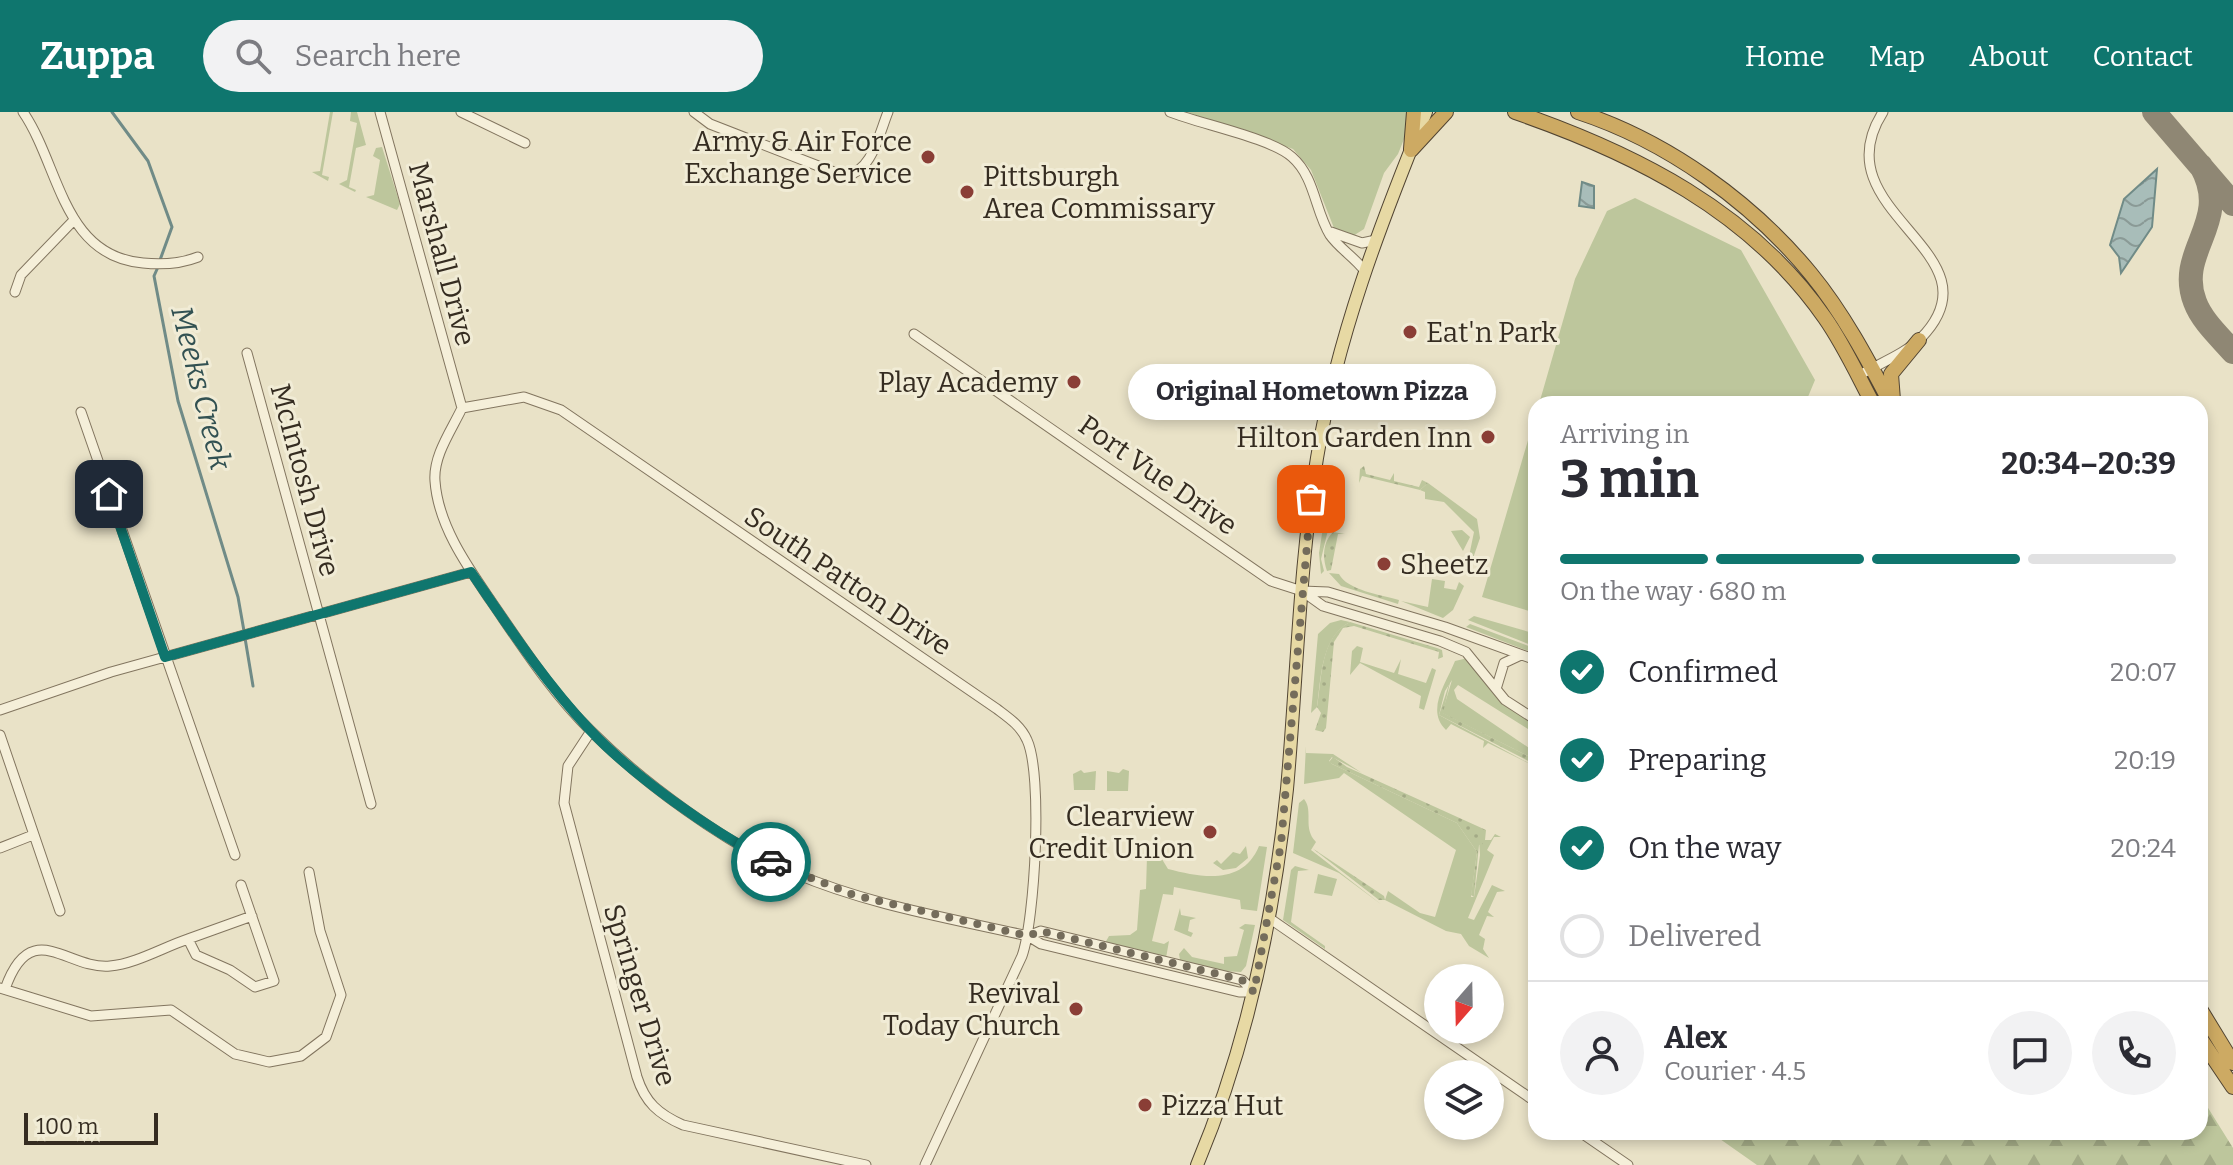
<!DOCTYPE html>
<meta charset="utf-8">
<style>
body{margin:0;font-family:Bitter,serif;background:#f2f2f3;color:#2b2b33;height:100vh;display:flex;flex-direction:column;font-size:30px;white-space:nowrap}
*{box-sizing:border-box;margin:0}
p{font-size:26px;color:#7c7c81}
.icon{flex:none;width:44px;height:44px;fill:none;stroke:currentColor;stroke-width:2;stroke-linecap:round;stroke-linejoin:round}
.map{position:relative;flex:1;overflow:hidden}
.details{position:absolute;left:1528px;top:284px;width:680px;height:744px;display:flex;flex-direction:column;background:#fff;border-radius:24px;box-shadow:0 4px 12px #0003}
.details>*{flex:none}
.needle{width:52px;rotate:200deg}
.fabs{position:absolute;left:1424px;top:852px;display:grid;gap:16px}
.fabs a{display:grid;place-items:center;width:80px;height:80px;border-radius:50%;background:#fff;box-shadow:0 4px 12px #0003;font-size:40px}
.scale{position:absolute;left:24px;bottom:20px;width:134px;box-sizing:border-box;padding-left:8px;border:4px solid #352c21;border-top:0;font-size:22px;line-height:28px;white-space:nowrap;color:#352c21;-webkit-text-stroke:6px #f1ecd6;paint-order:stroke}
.pin{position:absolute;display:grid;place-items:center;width:68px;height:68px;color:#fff;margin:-34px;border-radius:16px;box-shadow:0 4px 12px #0006}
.courier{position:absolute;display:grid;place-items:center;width:80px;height:80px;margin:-40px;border:6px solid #0f766e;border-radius:50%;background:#fff;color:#222;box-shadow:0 2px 10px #0007}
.bubble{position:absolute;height:56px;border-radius:28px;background:#fff;box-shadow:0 4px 12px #0003;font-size:26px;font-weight:700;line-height:56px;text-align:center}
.head em{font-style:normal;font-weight:700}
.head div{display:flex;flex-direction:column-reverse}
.head{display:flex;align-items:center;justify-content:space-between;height:136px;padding:0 32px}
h1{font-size:52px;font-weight:700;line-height:60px}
.bar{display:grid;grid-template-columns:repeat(4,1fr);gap:12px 8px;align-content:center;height:96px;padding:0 32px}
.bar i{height:10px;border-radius:6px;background:#e1e1e2}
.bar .current{background:#0f766e}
.bar p{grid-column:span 4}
.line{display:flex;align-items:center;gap:20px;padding:0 32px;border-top:2px solid #e1e1e2}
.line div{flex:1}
.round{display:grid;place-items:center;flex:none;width:84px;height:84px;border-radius:42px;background:#f2f2f3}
ol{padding:0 32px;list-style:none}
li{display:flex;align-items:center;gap:24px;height:88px}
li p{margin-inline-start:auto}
li .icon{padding:8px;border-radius:50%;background:#0f766e;color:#fff;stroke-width:4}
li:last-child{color:#7c7c81}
li i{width:44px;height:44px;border:4px solid #e1e1e2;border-radius:50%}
header{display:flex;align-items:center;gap:48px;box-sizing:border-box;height:112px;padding:0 40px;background:#0f766e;color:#fff}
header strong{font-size:38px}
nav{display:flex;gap:44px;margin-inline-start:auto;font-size:28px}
.search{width:560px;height:72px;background:#f2f2f3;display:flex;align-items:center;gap:20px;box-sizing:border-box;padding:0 28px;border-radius:44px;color:#7c7c81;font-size:30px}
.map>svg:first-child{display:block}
.grass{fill:#bdc69c}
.forest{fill:url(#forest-firs)}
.park{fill:url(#park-dots)}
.water{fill:url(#water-waves);stroke:#708b87;stroke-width:2}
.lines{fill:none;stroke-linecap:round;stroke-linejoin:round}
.stream{stroke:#708b87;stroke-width:3}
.taxiway{stroke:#8f8774;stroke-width:24}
.minor-casing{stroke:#82755f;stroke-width:11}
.major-casing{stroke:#514432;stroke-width:14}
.highway-casing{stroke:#514432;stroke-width:16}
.minor{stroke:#f5efd9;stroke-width:9}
.major{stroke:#e7d9a4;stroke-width:12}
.highway{stroke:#cdaa63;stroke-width:14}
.done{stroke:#746c5b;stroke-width:8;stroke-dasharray:0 14.4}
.route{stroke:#0f766e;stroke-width:10}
.poi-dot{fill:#8a3e36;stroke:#f1ecd6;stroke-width:3}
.labels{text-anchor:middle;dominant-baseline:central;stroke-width:6;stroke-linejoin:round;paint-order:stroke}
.poi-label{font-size:28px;fill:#352c21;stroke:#f1ecd6;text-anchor:end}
.street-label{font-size:28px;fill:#352c21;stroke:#f1ecd6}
.water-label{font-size:30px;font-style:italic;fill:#325152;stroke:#f1ecd6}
</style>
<header>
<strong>Zuppa</strong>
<div class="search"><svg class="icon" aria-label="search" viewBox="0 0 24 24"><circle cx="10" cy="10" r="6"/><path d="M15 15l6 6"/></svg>Search here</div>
<nav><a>Home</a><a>Map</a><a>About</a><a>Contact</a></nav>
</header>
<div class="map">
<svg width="2233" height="1053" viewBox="0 0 2233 1053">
<defs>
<pattern id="forest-firs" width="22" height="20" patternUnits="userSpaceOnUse" patternTransform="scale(2)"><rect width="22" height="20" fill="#bdc69c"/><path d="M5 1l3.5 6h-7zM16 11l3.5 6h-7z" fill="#a3aa86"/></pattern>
<pattern id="park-dots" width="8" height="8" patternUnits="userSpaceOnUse" patternTransform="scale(2)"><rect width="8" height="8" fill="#bdc69c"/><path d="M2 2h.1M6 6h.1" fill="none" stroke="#a3aa86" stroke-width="1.8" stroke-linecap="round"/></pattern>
<pattern id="water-waves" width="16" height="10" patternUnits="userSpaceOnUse" patternTransform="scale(2)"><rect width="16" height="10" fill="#a8bdb9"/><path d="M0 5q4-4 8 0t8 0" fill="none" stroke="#8a9a96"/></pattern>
</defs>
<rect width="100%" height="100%" fill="#e9e2c7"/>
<!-- grass -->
<path class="grass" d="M 330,0 L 333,0 L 322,63 L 329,65 L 328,69 L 312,60 L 320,59 Z
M 351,0 L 357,0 L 366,33 L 356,36 L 349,75 L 356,78 L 355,80 L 339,72 L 347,68 L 357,11 L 350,9 Z
M 1187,0 L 1410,0 L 1408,17 L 1398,42 L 1384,61 L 1364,117 L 1353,124 L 1334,116 L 1311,58 L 1293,37 Z
M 382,35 L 400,92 L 397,98 L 366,85 L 374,83 L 380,48 L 373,44 L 376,36 Z
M 1635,86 L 1741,138 L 1815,268 L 1805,292 L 1628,292 L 1620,285 L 1581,288 L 1577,292 L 1539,292 L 1575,167 L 1607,99 Z
M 1536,301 L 1536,501 L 1482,485 Z
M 1428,371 L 1477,407 L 1480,426 L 1470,455 L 1467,454 L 1474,420 L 1444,390 L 1425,387 L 1425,380 L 1420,378 Z
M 1328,383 L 1329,414 L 1321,447 L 1324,459 L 1321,462 L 1319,441 Z
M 1462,418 L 1470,425 L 1463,439 L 1451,419 Z
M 1432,467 L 1445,469 L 1444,476 L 1456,478 L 1459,470 L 1464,474 L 1453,498 L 1443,506 L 1401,489 L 1428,495 Z
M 1474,504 L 1536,522 L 1536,535 L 1468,508 Z
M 1341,508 L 1350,510 C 1321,525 1321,566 1317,595 L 1311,601 L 1318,522 L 1330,511 Z
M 1470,512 L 1531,535 L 1536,542 L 1466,515 Z
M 1357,534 L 1363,536 L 1360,550 L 1394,561 L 1401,547 L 1398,562 L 1426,571 L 1432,556 L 1436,558 L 1424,598 L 1419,596 L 1421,584 L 1360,551 L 1350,563 L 1352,539 Z
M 1468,546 L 1500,590 L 1528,608 L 1528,617 L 1458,573 L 1454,578 L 1457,587 L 1535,640 L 1536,648 L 1442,601 L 1452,568 L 1445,579 L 1439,603 L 1536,655 L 1488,631 L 1483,636 L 1484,629 L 1451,612 L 1446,618 C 1425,598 1447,570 1455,549 Z
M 1306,634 L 1306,641 L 1333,642 L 1362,661 L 1332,645 L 1329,649 L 1332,652 L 1457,711 L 1477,740 L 1471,785 L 1474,785 L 1480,743 L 1479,728 L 1491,728 L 1495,722 L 1501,725 L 1494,725 L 1487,738 L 1494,743 L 1468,806 L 1474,808 L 1492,773 L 1505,779 L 1497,780 L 1488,800 L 1494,805 L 1487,804 L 1479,823 L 1485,827 L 1483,837 L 1489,846 L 1469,834 L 1461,822 L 1446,819 L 1385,788 L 1388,779 L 1420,801 L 1435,805 L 1456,738 L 1344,661 L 1339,666 L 1304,672 Z
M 1123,657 L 1129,659 L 1128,679 L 1107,679 L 1107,659 L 1119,661 Z
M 1081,658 L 1084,661 L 1096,659 L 1095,678 L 1074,678 L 1073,662 Z
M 1304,687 C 1314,699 1302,716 1316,730 L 1311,738 L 1382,793 L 1339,761 L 1293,741 L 1299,691 Z
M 1154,734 L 1168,757 C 1203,766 1243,773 1259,734 L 1267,735 L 1257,799 L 1241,797 L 1240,788 L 1174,775 L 1173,783 L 1163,782 L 1152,829 L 1164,832 L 1169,829 L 1166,846 L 1105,831 L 1109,824 L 1130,823 L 1137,818 L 1140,778 L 1146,777 L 1147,744 L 1154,741 Z
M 1246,734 L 1248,746 L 1236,756 L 1223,758 L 1213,751 L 1217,748 L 1221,752 L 1233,740 L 1240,742 Z
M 1295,754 L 1309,758 L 1298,759 L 1291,810 L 1325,834 L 1325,837 L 1283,808 L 1291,758 Z
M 1318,762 L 1337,767 L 1332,784 L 1314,781 Z
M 1180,796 L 1181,803 L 1196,806 L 1190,808 L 1188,819 L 1193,821 L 1191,825 L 1174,818 Z
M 1245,812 L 1255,813 L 1246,854 L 1241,860 L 1222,859 L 1180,848 L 1179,842 L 1184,836 L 1192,845 L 1224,852 L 1224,845 L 1237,844 L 1244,818 L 1239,816 Z"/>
<!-- forest -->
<path class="forest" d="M 2200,983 L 2233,1036 L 2233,1053 L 1757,1053 L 1710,1020 L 2200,1020 Z"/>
<!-- park -->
<path class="park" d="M 1364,354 L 1366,362 L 1390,368 L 1394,361 L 1394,369 L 1419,375 L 1422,368 L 1428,371 L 1420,378 L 1362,364 L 1359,371 L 1360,357 Z
M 1333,420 L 1345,422 L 1338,422 L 1331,458 L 1327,459 C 1322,445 1323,430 1333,420 Z
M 1329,461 L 1339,462 C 1347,478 1381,483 1399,488 L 1398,492 L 1341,474 Z
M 1350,510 L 1437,536 L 1442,538 L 1443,545 L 1438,547 L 1439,540 L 1354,514 L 1343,516 L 1334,530 L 1326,616 L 1323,620 L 1315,618 L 1321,601 L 1317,595 C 1322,566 1320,525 1350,510 Z
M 1451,566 L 1443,601 L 1536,648 L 1536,653 L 1439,603 Z
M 1333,645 L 1347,655 L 1486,718 L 1485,728 L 1479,728 L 1483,732 L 1479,733 L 1474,785 L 1471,783 L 1477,740 L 1457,711 L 1332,652 L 1329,650 Z
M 1312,736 L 1384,784 L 1385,788 L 1379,788 Z"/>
<!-- water -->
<path class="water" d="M 2157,57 L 2152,115 L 2121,161 L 2119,145 L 2110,133 L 2124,87 Z
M 1582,70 L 1594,74 L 1594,96 L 1579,94 Z"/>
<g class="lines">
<!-- stream -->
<path class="stream" d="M 112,0 L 148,49 L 172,115 L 160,148
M 158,155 L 154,164 L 178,289 L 238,485 L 244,519
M 245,526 L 253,574"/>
<!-- taxiway -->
<path class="taxiway" d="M 2154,0 L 2233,92
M 2201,54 C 2233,111 2175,138 2195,190 C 2202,209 2220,225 2233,240"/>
<!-- minor casing -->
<g class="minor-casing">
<path id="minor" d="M 23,0 C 60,54 62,144 143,151 C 162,153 180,152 198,145
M 380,0 L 462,296
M 461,0 L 525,31
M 694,0 L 710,12 L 844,64 C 872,61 879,22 888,0
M 1170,0 C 1200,12 1271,26 1292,45 C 1315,65 1315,99 1330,123 C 1339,136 1354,145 1364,158
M 1331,120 L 1362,131 L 1376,128
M 15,180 L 21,163 L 74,108
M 914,222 L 1271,469 L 1302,479 L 1328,480 L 1445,515 L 1536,548
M 247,241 L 371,692
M 1858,264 C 1878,252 1905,242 1921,226 C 2005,140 1818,101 1883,0
M 462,296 L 524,285 L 561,298 L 997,597 C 1009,606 1021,614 1027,628 C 1043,662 1035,807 1022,844 L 925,1053
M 462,296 C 451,319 433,344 435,369 C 438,413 467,454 491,489 C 522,534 552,581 591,619 C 643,671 726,732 794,761 C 869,793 949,806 1028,824 L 1041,832 L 1239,880 L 1254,880
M 81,300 L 235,743
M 1302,479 L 1323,494 L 1440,529 L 1466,540 L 1505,588 L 1536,608
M 1497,574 L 1504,551 L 1521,543
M 0,598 L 111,560 L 471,460
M 591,619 L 568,654 L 564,691 L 637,965 C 645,990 658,1002 683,1013 L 866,1053
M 0,623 L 60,799
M 0,736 L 33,723
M 1269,806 L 1536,990
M 1028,824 L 1041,819 L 1242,868 L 1253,879
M 188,827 L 252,804
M 0,876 L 91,904 L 171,898 L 235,942 L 269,950 L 301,944 L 326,925 L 341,883 L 320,819 L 309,760
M 5,877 C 31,803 67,858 110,854 C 135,852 164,835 188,827 L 196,843 L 230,858 L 255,875 L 274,869 L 241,773
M 1580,1020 L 1628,1053"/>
</g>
<!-- major casing -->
<g class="major-casing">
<path id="major" d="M 1197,1053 C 1247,934 1274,806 1287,677 C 1297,567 1299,455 1317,346 C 1337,225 1380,113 1426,0"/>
</g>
<!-- highway casing -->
<g class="highway-casing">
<path id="highway" d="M 1515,0 C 1634,41 1751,99 1825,206 C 1844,233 1858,264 1873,292
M 1578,0 C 1667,29 1752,90 1811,162 C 1843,201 1868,248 1891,292
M 1411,37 L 1414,0
M 1411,38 L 1446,0
M 1893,288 L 1891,262 L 1919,228
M 2200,897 L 2233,951
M 2200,926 L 2233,975"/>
</g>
<!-- minor -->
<use href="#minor" class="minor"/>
<!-- major -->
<use href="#major" class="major"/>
<!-- highway -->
<use href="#highway" class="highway"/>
</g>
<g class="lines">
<!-- done -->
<path class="done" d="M 771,750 L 854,783 L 1028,824 L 1041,819 L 1242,868 L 1254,880 L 1281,732 L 1311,387"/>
<!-- route -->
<path class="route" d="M 109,382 L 165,545 L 471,460 C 508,514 544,569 589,617 C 633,664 712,720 771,750"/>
</g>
<!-- markers -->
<g class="poi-dot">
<circle cx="928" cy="45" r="8"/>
<circle cx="967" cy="80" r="8"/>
<circle cx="1410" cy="220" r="8"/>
<circle cx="1074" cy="270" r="8"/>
<circle cx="1488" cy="325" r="8"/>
<circle cx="1384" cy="452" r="8"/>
<circle cx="1210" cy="720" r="8"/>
<circle cx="1076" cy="897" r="8"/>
<circle cx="1145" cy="993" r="8"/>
</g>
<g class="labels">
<!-- poi labels -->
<g class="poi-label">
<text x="912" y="29">Army &amp; Air Force<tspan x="912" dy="32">Exchange Service</tspan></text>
<text x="983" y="64" text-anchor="start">Pittsburgh<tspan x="983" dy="32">Area Commissary</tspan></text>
<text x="1426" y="220" text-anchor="start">Eat'n Park</text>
<text x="1058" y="270">Play Academy</text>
<text x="1472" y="325">Hilton Garden Inn</text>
<text x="1400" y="452" text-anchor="start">Sheetz</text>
<text x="1194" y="704">Clearview<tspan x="1194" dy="32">Credit Union</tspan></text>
<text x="1060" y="881">Revival<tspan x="1060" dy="32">Today Church</tspan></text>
<text x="1161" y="993" text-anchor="start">Pizza Hut</text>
</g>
<!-- street labels -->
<g class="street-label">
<text transform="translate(442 142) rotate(75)">Marshall Drive</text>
<text transform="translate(1158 363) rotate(35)">Port Vue Drive</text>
<text transform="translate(305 368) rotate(75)">McIntosh Drive</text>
<text transform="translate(848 469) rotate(34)">South Patton Drive</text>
<text transform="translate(640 883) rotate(73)">Springer Drive</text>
</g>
<!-- water labels -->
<g class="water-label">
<text transform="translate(201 276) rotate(76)">Meeks Creek</text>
</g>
</g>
</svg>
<div class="fabs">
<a><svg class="needle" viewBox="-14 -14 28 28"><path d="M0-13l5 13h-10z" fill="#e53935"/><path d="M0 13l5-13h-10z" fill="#7c7c81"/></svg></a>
<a><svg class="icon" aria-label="layers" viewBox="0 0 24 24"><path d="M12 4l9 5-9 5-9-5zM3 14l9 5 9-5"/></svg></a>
</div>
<div class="scale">100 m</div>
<div class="pin" style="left:1311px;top:387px;background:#ea580c"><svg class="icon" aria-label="bag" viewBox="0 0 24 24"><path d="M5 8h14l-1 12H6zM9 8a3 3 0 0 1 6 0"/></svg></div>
<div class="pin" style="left:109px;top:382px;background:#1f2937"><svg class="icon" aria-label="home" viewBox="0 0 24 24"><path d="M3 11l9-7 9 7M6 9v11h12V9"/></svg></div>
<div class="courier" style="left:771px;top:750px"><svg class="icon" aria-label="car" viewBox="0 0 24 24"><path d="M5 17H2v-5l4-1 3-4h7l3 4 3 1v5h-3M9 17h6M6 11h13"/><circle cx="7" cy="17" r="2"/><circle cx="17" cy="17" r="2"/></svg></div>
<div class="bubble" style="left:1128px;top:252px;width:368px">Original Hometown Pizza</div>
<section class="details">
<div class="head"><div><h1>3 min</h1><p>Arriving in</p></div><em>20:34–20:39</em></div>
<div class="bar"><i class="current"></i><i class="current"></i><i class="current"></i><i></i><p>On the way · 680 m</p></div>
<ol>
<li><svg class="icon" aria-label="check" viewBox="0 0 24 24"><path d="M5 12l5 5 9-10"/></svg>Confirmed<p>20:07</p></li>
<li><svg class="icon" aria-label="check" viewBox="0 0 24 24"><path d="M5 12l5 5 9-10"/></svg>Preparing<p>20:19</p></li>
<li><svg class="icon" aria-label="check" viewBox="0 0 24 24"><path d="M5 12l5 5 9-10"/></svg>On the way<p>20:24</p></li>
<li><i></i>Delivered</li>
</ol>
<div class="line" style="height:144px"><a class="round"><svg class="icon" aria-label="person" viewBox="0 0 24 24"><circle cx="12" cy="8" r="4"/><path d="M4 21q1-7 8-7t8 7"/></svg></a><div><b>Alex</b><p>Courier · 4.5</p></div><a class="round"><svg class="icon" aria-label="chat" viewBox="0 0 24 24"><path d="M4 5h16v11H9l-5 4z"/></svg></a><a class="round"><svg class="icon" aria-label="phone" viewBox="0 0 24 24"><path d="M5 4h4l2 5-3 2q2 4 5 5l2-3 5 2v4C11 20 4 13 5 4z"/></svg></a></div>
</section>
</div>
